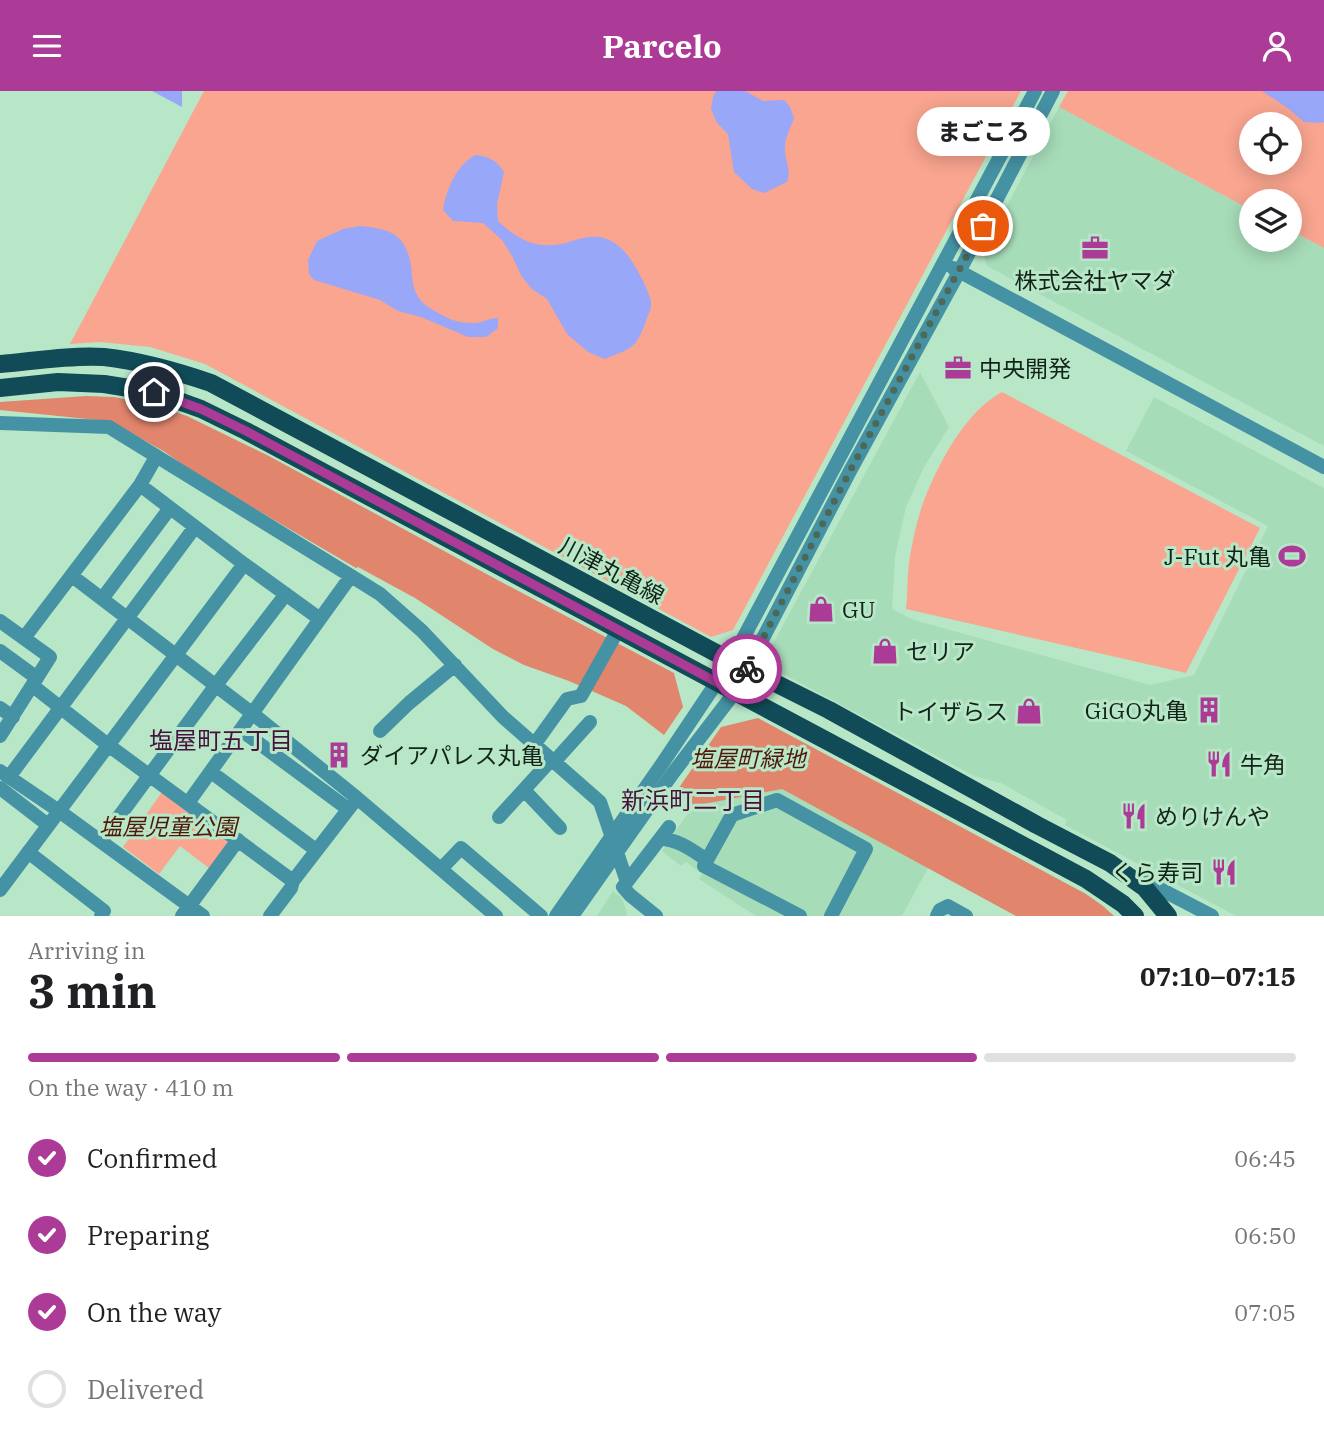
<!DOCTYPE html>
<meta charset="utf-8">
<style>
body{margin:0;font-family:"IBM Plex Serif","Noto Sans JP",serif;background:#f2f2f2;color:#202124;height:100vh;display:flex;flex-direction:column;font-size:26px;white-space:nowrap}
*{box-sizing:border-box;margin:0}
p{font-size:23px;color:#757577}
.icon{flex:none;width:38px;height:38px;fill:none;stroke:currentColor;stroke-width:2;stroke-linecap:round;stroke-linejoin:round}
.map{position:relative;height:825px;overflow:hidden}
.sheet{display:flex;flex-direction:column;background:#fff;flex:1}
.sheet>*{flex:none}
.buttons{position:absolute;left:1239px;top:21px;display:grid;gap:14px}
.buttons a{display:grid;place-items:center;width:63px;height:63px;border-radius:50%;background:#fff;box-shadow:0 4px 18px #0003;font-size:35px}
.pin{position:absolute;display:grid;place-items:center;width:60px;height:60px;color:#fff;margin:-30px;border:4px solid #fff;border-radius:50%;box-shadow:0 2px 7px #0007}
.courier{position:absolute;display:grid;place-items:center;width:70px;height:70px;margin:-35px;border:5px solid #ab3b97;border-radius:50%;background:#fff;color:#222;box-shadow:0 2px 9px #0007}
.bubble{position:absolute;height:49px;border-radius:24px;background:#fff;box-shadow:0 4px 18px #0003;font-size:23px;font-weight:800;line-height:49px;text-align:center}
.headline em{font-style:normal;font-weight:800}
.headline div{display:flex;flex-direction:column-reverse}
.headline{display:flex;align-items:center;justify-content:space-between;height:119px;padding:0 28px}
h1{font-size:46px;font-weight:800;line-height:52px}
.bar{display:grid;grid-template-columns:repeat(4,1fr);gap:10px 7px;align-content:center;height:84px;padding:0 28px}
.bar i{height:9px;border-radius:5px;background:#e0e0e0}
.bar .on{background:#ab3b97}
.bar p{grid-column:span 4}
ol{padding:0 28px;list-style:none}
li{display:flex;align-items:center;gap:21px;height:77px}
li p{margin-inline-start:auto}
li .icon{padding:7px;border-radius:50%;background:#ab3b97;color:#fff;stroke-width:4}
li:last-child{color:#757577}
li i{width:38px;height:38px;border:4px solid #e0e0e0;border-radius:50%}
header{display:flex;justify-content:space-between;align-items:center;height:91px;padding:0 28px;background:#ab3b97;color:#fff;font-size:32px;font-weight:800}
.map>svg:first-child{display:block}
.built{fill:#a7dcb9}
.green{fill:#f9a58f;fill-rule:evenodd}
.forest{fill:#e1856d}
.water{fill:#99a7f9}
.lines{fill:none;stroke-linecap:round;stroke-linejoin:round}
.minor{stroke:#4592a5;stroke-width:14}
.major{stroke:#104b57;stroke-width:18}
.done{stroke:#4c6856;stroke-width:7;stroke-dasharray:0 12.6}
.route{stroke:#ab3b97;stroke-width:9}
.labels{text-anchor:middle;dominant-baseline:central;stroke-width:6;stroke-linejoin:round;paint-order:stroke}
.poi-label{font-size:23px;fill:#122419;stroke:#b8e7c8;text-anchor:start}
.street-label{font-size:23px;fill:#122419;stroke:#b8e7c8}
.park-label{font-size:23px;font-style:italic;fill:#511809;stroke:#b8e7c8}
.neighbourhood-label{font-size:24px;fill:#47113d;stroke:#b8e7c8}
</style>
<header><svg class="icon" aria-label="menu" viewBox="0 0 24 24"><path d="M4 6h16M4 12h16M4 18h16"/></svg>Parcelo<svg class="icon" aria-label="person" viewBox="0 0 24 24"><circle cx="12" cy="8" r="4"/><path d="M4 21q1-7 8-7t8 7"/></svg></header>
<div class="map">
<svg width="1324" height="825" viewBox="0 0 1324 825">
<rect width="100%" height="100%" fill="#b8e7c8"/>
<!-- built -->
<path class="built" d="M 1059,16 L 1251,119 L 1251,149 L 1290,149 L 1290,139 L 1324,157 L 1324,355 L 987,175 L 983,160 Z
M 920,281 L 949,336 L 924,376 L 906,416 L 895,466 L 892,518 L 914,529 L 1150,594 L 1194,584 L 1268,435 L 1126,360 L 1154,306 L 1324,397 L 1324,825 L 1236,825 L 1065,734 L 1067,729 L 1001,692 L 974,685 L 774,578 L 769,560 Z
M 781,697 L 928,777 L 902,825 L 756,825 L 699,788 L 702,783 L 686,771 L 681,775 L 662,760 L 693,715 Z
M 613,800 L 622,807 L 627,822 L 626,825 L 597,825 Z"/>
<!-- green -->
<path class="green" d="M 204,0 L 1021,0 L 733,539 L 711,546 L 205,273 L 150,256 L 100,251 L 70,253 Z
M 1068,0 L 1324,0 L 1324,157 L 1290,139 L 1290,110 L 1251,110 L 1251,119 L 1059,16 ZM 1251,33 L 1290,33 L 1290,72 L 1251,72 Z
M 1002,301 L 1260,437 L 1186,582 L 906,518 C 908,501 907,482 910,465 C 913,449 916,433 921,418 C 935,378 964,321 1002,301 Z
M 162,701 L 227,749 L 227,753 L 209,777 L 180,755 L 159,783 L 123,756 Z"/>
<!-- forest -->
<path class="forest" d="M 86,305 L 114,306 L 150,313 L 187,325 L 267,364 L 505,493 L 674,582 L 683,616 L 664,644 L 626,615 L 569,590 L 524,574 L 493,558 L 415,507 L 358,476 L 356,477 L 197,384 L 165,361 L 124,338 L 97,329 L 0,319 L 0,311 Z
M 758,627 L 1086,803 L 1103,815 L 1114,825 L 1016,825 L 782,698 L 693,715 L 676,701 L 721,636 Z"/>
<!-- water -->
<path class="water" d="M 152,0 L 182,0 L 182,16 Z
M 716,0 L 745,0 L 763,10 L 784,9 L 790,16 L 794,27 C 791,37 785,45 785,56 C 784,69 792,78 787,91 L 764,102 L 752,98 L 734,81 L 728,43 L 717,32 L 711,18 L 713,6 Z
M 1262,0 L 1324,0 L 1324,31 L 1320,32 L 1304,31 L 1289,18 Z
M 475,64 C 489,65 496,69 504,81 L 497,113 L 498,130 C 518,149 537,159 566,152 C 576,149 587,145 598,146 C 623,149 635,174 645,194 C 647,200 652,208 651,215 C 651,219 647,226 646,230 C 636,258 632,257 605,268 L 588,261 L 567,243 L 547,208 L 532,198 L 522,186 L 512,165 L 502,149 L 483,132 L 453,130 L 443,119 C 447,97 456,75 475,64 Z
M 360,135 C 390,138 405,142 411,174 C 412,183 412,193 416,202 C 420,212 431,218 440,223 C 450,229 460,232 471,232 C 482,233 488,227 498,227 L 498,237 L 486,246 L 468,246 L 421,226 L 398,220 L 380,209 L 314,189 L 309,183 L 308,169 L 317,150 L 343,138 Z"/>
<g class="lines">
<!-- minor -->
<path class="minor" d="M 953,177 L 1324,376
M 0,332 L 109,336 L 351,485 L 320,528
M 140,394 L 244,473 L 320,528 L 188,712
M 72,485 L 253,623 L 357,707 L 496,825
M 351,485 L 380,503 L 422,540 L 503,626 L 600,711 L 627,791
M 102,508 L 170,417
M 0,530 L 50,566 L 0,645
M 24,547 L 140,394 L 156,366
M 0,560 L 37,587
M 33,595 L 108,654 L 293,790 L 357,707
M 0,617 L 13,626
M 241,639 L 348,718
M 380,640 L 409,612 L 455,574
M 534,654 L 567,608 L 581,605 L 618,539
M 554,671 L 590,631
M 0,680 L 59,720 L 203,825
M 211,681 L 316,759
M 9,686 L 195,436
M 0,697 L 48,734
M 524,699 L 560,737
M 499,726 L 551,669
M 660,748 C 678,748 692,759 707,769 L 704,775 L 800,825
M 101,750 L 216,594 L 286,503
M 28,761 L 104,820 L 101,825
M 707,769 L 732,724 L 777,709 L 866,758 L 831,825
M 441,778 L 461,757 L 541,825
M 1139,787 L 1212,825
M 0,799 L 244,473
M 182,825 L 238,749
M 270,825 L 291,797 L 293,790
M 556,825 L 662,673 L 731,570 L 1035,0
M 572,825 L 673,682 L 735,601 L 850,380 L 959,181 L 1053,0
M 656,825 L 630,804 L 623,796 L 669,736
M 937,825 L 940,819 L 948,815 L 966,825"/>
<!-- major -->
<path class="major" d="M 0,273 C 34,270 70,264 104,266 C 141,270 176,280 211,292 L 731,570 L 829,619 L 1037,734 L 1110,772 L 1145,797 L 1168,825
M 0,297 L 58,291 L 104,293 L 154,301 L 201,318 L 246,340 L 1086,788 L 1123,813 L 1135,825"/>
</g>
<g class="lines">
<!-- done -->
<path class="done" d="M 747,578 L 850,380 L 983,135"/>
<!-- route -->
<path class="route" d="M 154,301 L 201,318 L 246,340 L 735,601 L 747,578"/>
</g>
<!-- icons -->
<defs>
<g id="office-bare" transform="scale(2.1)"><path d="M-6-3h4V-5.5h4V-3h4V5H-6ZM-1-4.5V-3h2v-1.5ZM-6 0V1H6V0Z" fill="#ab3b97" stroke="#b8e7c8" stroke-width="2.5" paint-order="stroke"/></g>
<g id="stadium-bare" transform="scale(2.1)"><path d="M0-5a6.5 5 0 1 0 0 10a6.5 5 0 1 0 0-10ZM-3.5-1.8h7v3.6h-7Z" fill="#ab3b97" stroke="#b8e7c8" stroke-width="2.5" paint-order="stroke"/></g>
<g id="shop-bare" transform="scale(2.1)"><path d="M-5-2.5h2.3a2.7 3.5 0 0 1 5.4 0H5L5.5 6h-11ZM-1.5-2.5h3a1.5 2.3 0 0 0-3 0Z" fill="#ab3b97" stroke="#b8e7c8" stroke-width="2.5" paint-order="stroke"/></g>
<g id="building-bare" transform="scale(2.1)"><path d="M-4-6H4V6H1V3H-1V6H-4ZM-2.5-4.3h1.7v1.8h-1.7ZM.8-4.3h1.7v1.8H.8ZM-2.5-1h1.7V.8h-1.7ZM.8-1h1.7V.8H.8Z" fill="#ab3b97" stroke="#b8e7c8" stroke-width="2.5" paint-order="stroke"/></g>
<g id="restaurant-bare" transform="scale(2.1)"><path d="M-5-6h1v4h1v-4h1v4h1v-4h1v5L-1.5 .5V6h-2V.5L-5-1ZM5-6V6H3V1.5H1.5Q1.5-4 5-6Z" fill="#ab3b97" stroke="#b8e7c8" stroke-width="2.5" paint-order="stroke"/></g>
</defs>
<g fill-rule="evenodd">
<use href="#office-bare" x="1095" y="157"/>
<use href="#office-bare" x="958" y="277"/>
<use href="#stadium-bare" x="1292" y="465"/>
<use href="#shop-bare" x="821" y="518"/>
<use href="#shop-bare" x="885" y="560"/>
<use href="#building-bare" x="1209" y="619"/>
<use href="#shop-bare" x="1029" y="620"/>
<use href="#building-bare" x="339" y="664"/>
<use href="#restaurant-bare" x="1219" y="673"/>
<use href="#restaurant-bare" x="1134" y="725"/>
<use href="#restaurant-bare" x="1224" y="781"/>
</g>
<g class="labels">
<!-- poi labels -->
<g class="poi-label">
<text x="1095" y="189" text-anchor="middle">株式会社ヤマダ</text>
<text x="979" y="277">中央開発</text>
<text x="1271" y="465" text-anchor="end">J-Fut 丸亀</text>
<text x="842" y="518">GU</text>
<text x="906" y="560">セリア</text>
<text x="1188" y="619" text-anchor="end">GiGO丸亀</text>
<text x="1008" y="620" text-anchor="end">トイザらス</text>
<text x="360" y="664">ダイアパレス丸亀</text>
<text x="1240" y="673">牛角</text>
<text x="1155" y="725">めりけんや</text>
<text x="1203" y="781" text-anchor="end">くら寿司</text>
</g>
<!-- street labels -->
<g class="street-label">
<text transform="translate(612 479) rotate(28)">川津丸亀線</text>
</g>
<!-- park labels -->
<g class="park-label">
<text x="748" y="667">塩屋町緑地</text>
<text x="168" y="735">塩屋児童公園</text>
</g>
<!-- neighbourhood labels -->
<g class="neighbourhood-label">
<text x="221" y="649">塩屋町五丁目</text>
<text x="693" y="709">新浜町二丁目</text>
</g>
</g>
</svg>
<div class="buttons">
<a><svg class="icon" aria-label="locate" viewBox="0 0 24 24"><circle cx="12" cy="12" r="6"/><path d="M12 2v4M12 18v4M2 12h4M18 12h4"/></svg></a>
<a><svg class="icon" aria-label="layers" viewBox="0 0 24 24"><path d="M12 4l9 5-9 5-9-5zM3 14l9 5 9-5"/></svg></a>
</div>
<div class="pin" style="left:983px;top:135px;background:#ea580c"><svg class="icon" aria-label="bag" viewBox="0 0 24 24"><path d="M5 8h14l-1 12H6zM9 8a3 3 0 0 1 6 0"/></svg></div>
<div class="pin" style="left:154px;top:301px;background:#1f2937"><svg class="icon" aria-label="home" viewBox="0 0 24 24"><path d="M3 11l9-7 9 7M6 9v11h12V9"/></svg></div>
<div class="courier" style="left:747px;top:578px"><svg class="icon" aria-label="bike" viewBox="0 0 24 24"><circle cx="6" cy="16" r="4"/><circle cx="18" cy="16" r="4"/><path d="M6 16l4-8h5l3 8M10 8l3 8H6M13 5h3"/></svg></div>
<div class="bubble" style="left:917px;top:16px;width:133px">まごころ</div>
</div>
<section class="sheet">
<div class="headline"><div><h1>3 min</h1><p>Arriving in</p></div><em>07:10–07:15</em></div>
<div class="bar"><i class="on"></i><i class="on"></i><i class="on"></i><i></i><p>On the way · 410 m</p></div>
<ol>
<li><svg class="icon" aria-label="check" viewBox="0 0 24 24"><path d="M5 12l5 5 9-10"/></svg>Confirmed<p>06:45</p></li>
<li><svg class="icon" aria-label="check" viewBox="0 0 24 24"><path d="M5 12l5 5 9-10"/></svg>Preparing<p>06:50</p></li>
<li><svg class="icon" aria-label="check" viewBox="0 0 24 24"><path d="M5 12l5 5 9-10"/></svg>On the way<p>07:05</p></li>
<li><i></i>Delivered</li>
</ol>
</section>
